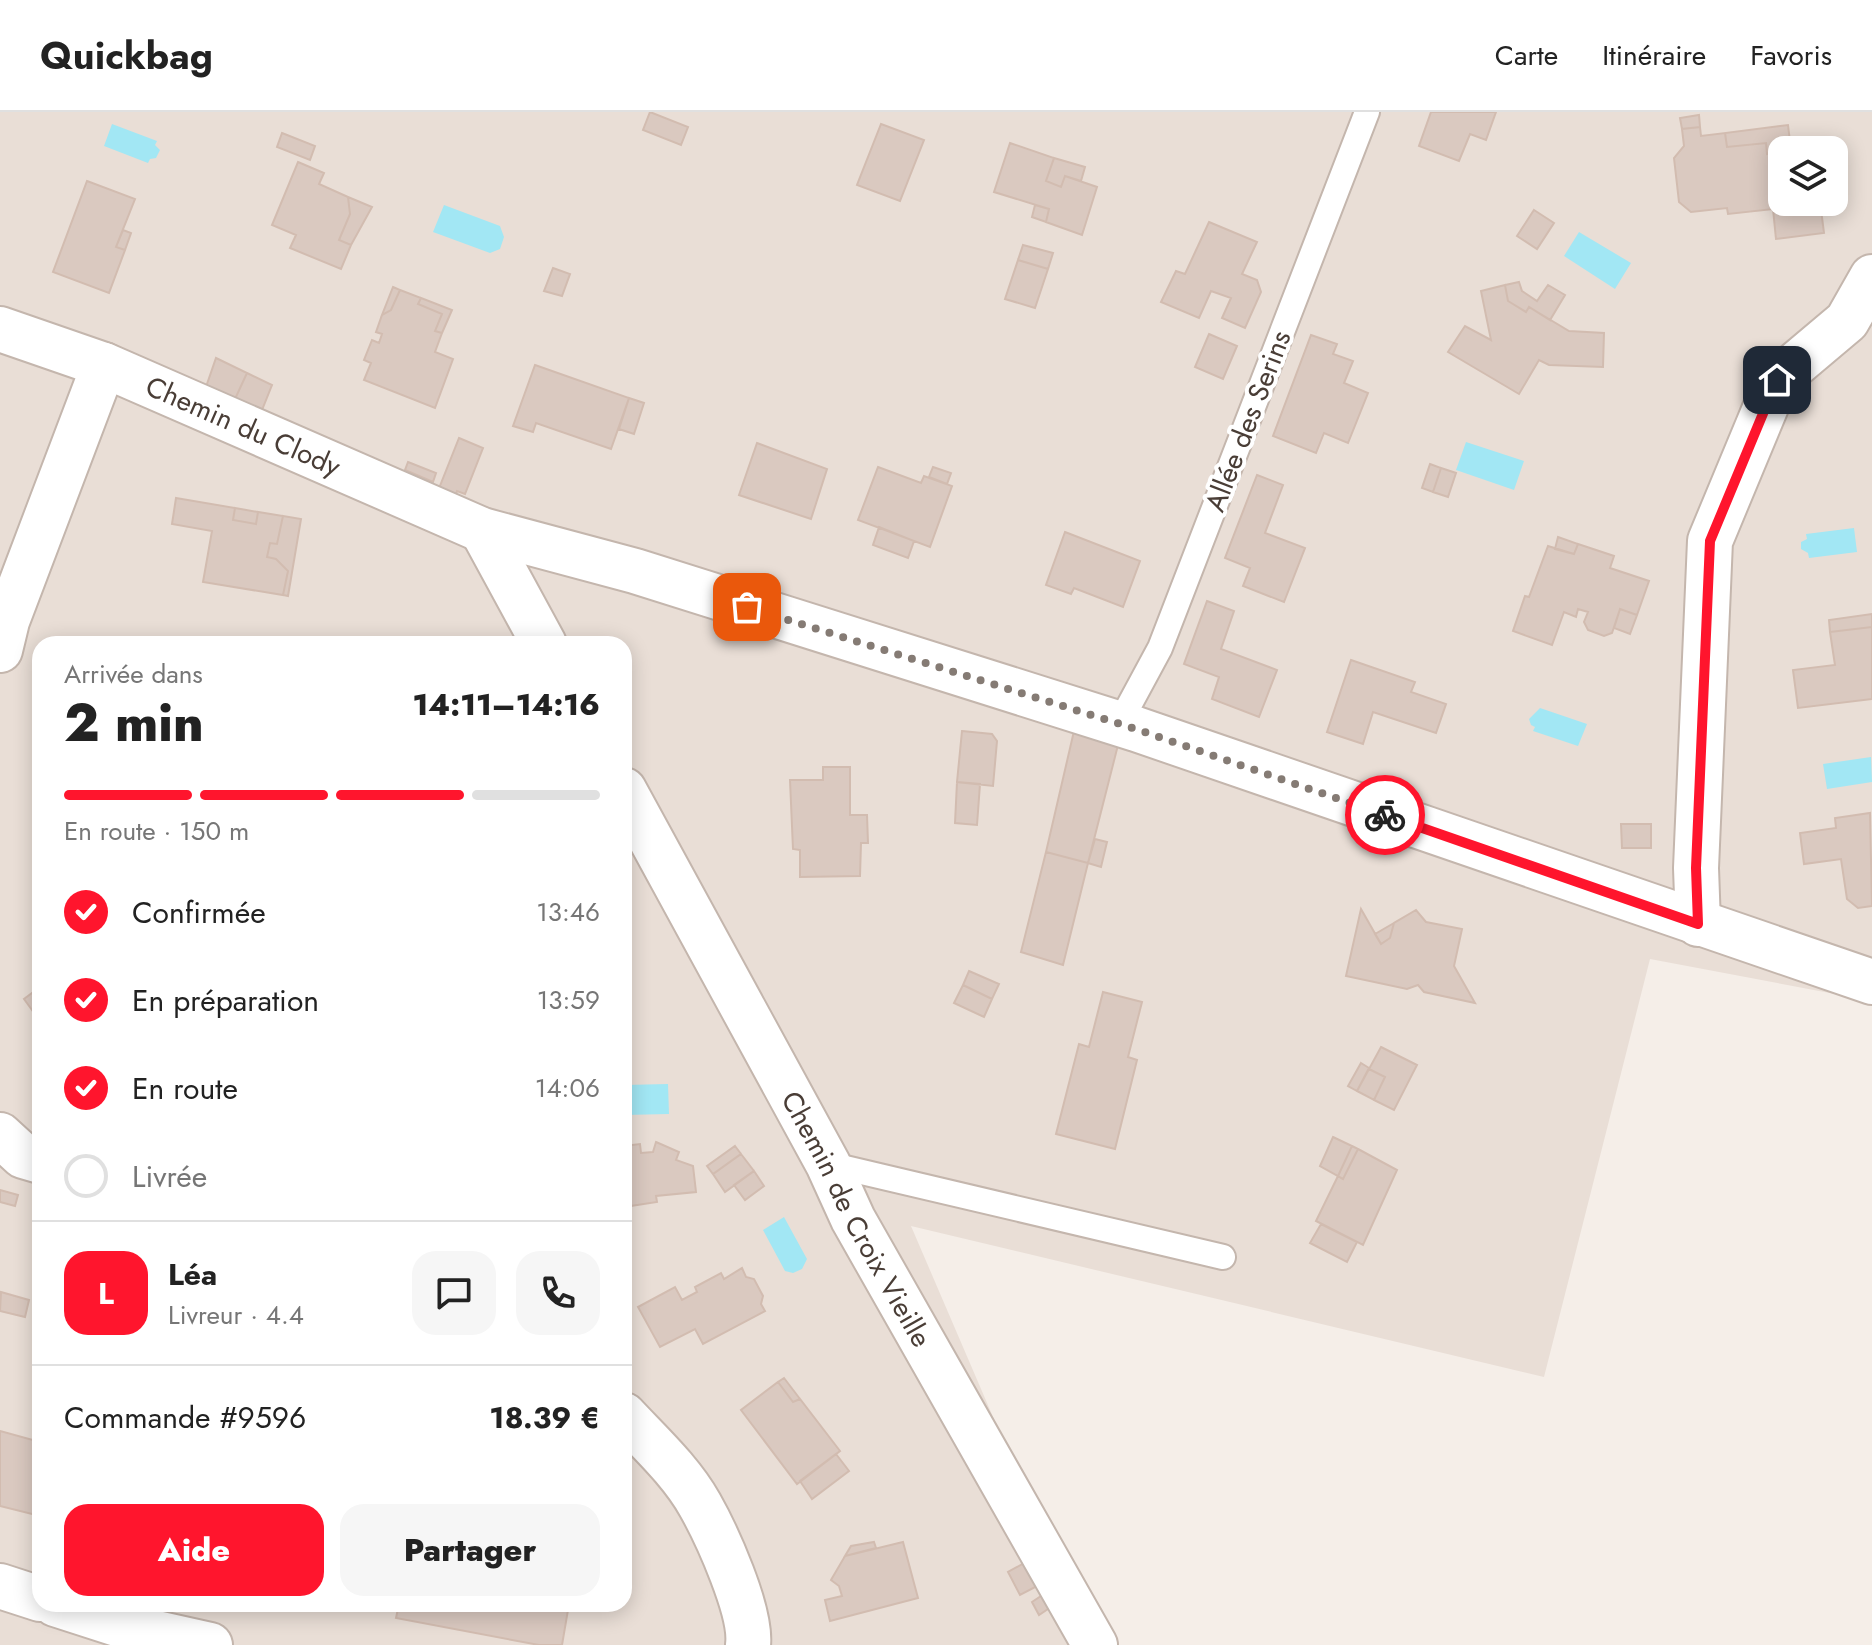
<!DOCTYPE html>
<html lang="fr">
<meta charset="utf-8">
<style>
body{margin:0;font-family:Jost,sans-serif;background:#f6f6f6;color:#222;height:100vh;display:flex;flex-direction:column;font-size:30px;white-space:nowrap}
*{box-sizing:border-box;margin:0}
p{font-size:26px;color:#767676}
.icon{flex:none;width:44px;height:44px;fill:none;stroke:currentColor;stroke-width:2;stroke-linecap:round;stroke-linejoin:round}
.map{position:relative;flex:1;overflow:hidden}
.details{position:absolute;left:32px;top:524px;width:600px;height:976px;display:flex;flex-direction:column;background:#fff;border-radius:24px;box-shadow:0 4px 20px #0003}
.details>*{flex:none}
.tools{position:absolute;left:1768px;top:24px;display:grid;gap:16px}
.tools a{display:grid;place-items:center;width:80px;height:80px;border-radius:16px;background:#fff;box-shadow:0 4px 20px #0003;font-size:40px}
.pin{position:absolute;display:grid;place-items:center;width:68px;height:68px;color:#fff;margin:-34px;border-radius:16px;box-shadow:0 4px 12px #0006}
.courier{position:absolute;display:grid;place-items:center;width:80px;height:80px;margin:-40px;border:6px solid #ff152d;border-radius:50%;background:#fff;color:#222;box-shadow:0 2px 10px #0007}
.overview em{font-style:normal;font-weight:800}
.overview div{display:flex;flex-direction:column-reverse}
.overview{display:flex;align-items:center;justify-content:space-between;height:136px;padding:0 32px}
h1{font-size:52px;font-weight:800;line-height:60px}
.bar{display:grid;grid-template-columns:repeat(4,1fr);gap:12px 8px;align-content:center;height:96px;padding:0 32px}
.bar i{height:10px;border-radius:6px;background:#e0e0e0}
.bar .selected{background:#ff152d}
.bar p{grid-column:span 4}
.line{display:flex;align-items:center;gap:20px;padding:0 32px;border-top:2px solid #e0e0e0}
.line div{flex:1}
.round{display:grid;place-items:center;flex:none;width:84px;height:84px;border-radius:24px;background:#f6f6f6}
ol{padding:0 32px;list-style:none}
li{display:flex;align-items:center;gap:24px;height:88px}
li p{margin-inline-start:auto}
li .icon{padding:8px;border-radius:50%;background:#ff152d;color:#fff;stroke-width:4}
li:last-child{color:#767676}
li i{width:44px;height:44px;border:4px solid #e0e0e0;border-radius:50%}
.cta{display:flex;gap:16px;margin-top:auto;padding:16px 32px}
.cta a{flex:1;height:92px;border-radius:24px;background:#ff152d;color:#fff;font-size:32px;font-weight:800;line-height:92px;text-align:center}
.cta a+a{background:#f6f6f6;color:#222}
header{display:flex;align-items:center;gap:48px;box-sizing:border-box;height:112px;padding:0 40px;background:#fff;border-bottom:2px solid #e0e0e0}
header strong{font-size:38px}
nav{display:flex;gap:44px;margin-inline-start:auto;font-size:28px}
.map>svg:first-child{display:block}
.residential{fill:#e9ded6;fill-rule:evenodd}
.water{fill:#a2e7f4}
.building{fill:#dac9c0;stroke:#d2bcb0;stroke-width:2}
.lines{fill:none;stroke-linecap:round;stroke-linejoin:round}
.lane-casing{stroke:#c4b6ad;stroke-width:28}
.street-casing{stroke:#c4b6ad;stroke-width:48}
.lane{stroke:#fff;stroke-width:24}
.street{stroke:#fff;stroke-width:44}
.done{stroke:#857b74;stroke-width:8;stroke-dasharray:0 14.4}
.route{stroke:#ff152d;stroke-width:10}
.labels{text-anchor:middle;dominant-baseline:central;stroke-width:8;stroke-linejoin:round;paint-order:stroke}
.street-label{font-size:28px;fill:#493d36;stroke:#fff}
</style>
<header>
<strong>Quickbag</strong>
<nav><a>Carte</a><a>Itinéraire</a><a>Favoris</a></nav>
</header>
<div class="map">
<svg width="1872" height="1533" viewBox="0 0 1872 1533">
<rect width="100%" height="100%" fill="#f5eee8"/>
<!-- residential -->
<path class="residential" d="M 0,0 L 1872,0 L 1872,889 L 1650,847 L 1544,1265 L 911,1114 L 1091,1533 L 0,1533 ZM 1782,38 L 1834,38 L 1834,90 L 1782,90 ZM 40,532 L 624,532 L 624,1492 L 40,1492 Z"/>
<!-- water -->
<path class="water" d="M 112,12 L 157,29 L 155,33 L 160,38 L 156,46 L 150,47 L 148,51 L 104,34 Z
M 444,93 L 500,114 L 504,125 L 500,137 L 490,141 L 433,120 Z
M 1579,120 L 1631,151 L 1615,177 L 1564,144 Z
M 1466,330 L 1524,349 L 1514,378 L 1456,358 Z
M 1854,416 L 1857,440 L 1809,446 L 1808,441 L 1801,437 L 1801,430 L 1807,427 L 1806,422 Z
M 1540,596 L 1587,612 L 1578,634 L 1533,619 L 1535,615 L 1531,613 L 1529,607 Z
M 1871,645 L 1872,670 L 1827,677 L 1823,652 Z
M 668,972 L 669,1002 L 624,1003 L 624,973 Z
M 784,1105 L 807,1147 L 802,1157 L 793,1161 L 785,1159 L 763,1118 Z"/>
<!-- building -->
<path class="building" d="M 650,0 L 688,15 L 681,33 L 643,18 Z
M 1431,0 L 1496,0 L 1486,28 L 1470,22 L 1459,49 L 1419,34 Z
M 1699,3 L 1700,15 L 1682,17 L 1680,6 Z
M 881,12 L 924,28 L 900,89 L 857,73 Z
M 1788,13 L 1791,38 L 1767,42 L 1766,31 L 1727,35 L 1725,21 Z
M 1700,15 L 1701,24 L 1725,21 L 1727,35 L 1766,31 L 1767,42 L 1782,41 L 1782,90 L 1820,90 L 1824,121 L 1776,127 L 1773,97 L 1728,102 L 1727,96 L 1691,100 L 1679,90 L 1674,46 L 1684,34 L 1682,17 Z
M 282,21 L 315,34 L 310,48 L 277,35 Z
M 1010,31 L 1054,46 L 1046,69 L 1061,75 L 1065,64 L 1097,75 L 1082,123 L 1046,110 L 1049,97 L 994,80 Z
M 1054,46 L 1085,55 L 1081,69 L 1065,64 L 1061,75 L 1046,69 Z
M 1834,46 L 1837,46 L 1841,79 L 1834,79 Z
M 298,50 L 324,61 L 319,72 L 348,85 L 350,102 L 339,128 L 351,133 L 341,157 L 290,136 L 296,123 L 272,113 Z
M 87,69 L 135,87 L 116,135 L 125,138 L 109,181 L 53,160 Z
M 348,85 L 372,95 L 351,133 L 339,128 L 350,102 Z
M 1035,93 L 1049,97 L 1046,110 L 1032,105 Z
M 1534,98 L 1554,111 L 1537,137 L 1517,124 Z
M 1209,110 L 1257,130 L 1242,162 L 1257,168 L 1261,180 L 1245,216 L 1222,206 L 1231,186 L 1211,179 L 1199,206 L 1161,190 L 1176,159 L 1185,162 Z
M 123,118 L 131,121 L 125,138 L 116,135 Z
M 1023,133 L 1053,141 L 1048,157 L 1018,148 Z
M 1018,148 L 1048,157 L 1035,196 L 1005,187 Z
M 553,156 L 570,162 L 562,184 L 544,179 Z
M 1519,170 L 1522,179 L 1537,189 L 1548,173 L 1565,183 L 1550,208 L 1529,195 L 1526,200 L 1508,189 L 1505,173 Z
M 1505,173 L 1508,189 L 1526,200 L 1529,195 L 1569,219 L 1604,221 L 1603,255 L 1549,253 L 1539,248 L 1519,282 L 1448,240 L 1465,214 L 1491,228 L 1481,179 Z
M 393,175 L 400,178 L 391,198 L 382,203 Z
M 400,178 L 421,186 L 418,192 L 442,202 L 435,219 L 442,221 L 435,240 L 453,247 L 435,296 L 364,268 L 371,251 L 364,248 L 372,228 L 379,231 L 382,222 L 376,220 L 382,203 L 391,198 Z
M 421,186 L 452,198 L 442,221 L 435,219 L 442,202 L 418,192 Z
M 1209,222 L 1237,234 L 1223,267 L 1195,255 Z
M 1311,223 L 1337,232 L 1333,242 L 1353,249 L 1344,271 L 1368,281 L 1348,331 L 1324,321 L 1316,341 L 1273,324 Z
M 216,246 L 247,261 L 235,287 L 206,275 Z
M 535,253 L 629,286 L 611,337 L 536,311 L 533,320 L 513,314 Z
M 247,261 L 272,273 L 262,298 L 235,287 Z
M 629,286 L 644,291 L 634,322 L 619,317 Z
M 459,326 L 483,336 L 465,382 L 457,379 L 455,385 L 438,379 Z
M 757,331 L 827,357 L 811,407 L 739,383 Z
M 408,350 L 436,361 L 433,370 L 405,358 Z
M 1430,352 L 1441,356 L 1433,380 L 1422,376 Z
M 878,355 L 921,371 L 924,364 L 952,374 L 930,435 L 858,408 Z
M 933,355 L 951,361 L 947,372 L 929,365 Z
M 1441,356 L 1456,361 L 1448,385 L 1433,380 Z
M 1257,363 L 1283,373 L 1265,421 L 1305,436 L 1284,490 L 1243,474 L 1250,456 L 1225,446 Z
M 176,386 L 235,396 L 233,408 L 256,412 L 258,400 L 283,404 L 277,432 L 270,431 L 267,445 L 276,447 L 288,459 L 283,483 L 203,470 L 212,419 L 172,412 Z
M 235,396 L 258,400 L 256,412 L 233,408 Z
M 283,404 L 301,407 L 288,484 L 283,483 L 288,459 L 276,447 L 267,445 L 270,431 L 277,432 Z
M 879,415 L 914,429 L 908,446 L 873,433 Z
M 1065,420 L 1140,449 L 1123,495 L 1074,476 L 1071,482 L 1046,473 Z
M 1558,425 L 1578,432 L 1574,442 L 1555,437 Z
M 1578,432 L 1614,444 L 1610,456 L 1649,469 L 1637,503 L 1620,497 L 1612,521 L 1604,524 L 1588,518 L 1584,510 L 1588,500 L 1578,497 L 1576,505 L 1564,500 L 1552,533 L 1513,519 L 1525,484 L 1529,485 L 1548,434 L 1574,442 Z
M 1207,489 L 1234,499 L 1221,537 L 1277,558 L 1259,605 L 1212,587 L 1219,565 L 1184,552 Z
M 1620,497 L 1637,503 L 1630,522 L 1614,516 Z
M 1872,502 L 1872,515 L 1830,520 L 1829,508 Z
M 1872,515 L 1872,587 L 1798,596 L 1793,558 L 1835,553 L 1830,520 Z
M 412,526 L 465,531 L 411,532 Z
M 1351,548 L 1415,570 L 1411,580 L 1446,592 L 1436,621 L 1373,600 L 1363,632 L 1327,620 Z
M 962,619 L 992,622 L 997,629 L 993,674 L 957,670 Z
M 1074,619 L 1118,633 L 1088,751 L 1046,740 Z
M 823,655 L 850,655 L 850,703 L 867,703 L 868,731 L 861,731 L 860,764 L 800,765 L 800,738 L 793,737 L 790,668 L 823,668 Z
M 957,670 L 980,672 L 977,713 L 955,711 Z
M 1870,701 L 1872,794 L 1858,796 L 1847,787 L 1841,747 L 1804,752 L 1800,721 L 1836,716 L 1835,706 Z
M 1621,712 L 1651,712 L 1651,736 L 1622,736 Z
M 1095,727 L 1107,730 L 1101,755 L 1088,751 Z
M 1046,740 L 1088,751 L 1063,853 L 1021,840 Z
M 1361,797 L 1381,832 L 1390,826 L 1394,811 L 1416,798 L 1426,810 L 1462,817 L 1454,854 L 1475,891 L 1424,880 L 1418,873 L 1407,877 L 1346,864 Z
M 1394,811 L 1390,826 L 1381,832 L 1375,822 Z
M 969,859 L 999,872 L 992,887 L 963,873 Z
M 963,873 L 992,887 L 984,905 L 954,891 Z
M 40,875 L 40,909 L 24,887 Z
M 1103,880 L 1142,890 L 1128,945 L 1137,948 L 1115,1037 L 1056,1022 L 1079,932 L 1089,935 Z
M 1381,935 L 1417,953 L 1394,998 L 1374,988 L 1385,965 L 1369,957 Z
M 1361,951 L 1369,956 L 1357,979 L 1348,974 Z
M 1369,957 L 1385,965 L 1374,988 L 1357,979 Z
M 1333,1025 L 1352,1034 L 1338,1064 L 1320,1054 Z
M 656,1030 L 679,1040 L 676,1048 L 693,1054 L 696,1080 L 656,1084 L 657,1090 L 624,1095 L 624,1034 L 640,1032 L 641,1041 L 653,1040 Z
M 735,1034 L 741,1042 L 713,1062 L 707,1054 Z
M 1352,1034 L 1358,1037 L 1343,1067 L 1338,1064 Z
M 1358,1037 L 1397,1058 L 1363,1133 L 1316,1109 L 1338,1064 L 1343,1067 Z
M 741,1042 L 754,1059 L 725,1080 L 713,1062 Z
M 754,1059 L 764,1074 L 745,1088 L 734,1073 Z
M 0,1078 L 18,1083 L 15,1094 L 0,1090 Z
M 1321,1112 L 1357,1130 L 1347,1150 L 1310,1131 Z
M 742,1156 L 746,1165 L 754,1167 L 763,1184 L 761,1192 L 765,1199 L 703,1232 L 695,1217 L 660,1235 L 638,1195 L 675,1175 L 682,1188 L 697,1180 L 695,1175 L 721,1161 L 724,1167 Z
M 1,1180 L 29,1188 L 25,1205 L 0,1199 Z
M 784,1266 L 800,1287 L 793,1290 L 778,1270 Z
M 778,1270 L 793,1290 L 800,1287 L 840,1339 L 797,1372 L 741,1298 Z
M 0,1319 L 40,1330 L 40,1404 L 0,1394 Z
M 836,1342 L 849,1359 L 812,1387 L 800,1369 Z
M 874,1430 L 876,1436 L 845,1444 L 851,1434 Z
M 903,1430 L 918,1486 L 830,1509 L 825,1488 L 842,1484 L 839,1474 L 831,1468 L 845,1444 Z
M 1026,1450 L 1039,1473 L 1020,1483 L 1008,1460 Z
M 1044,1482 L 1051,1495 L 1039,1503 L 1032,1490 Z
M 399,1492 L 569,1492 L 562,1533 L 539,1533 L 396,1506 Z"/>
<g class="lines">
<!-- lane casing -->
<g class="lane-casing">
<path id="lane" d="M 1119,612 L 1160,536 L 1367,0
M 828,1052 L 1223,1145"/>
</g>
<!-- street casing -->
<g class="street-casing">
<g id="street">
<path id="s1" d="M 0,217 L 104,253 L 482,418 L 635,459 L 1136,617 L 1872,870"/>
<path d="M 482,418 L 544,532"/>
<path d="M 0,538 L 7,509 L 104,253"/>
<path id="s2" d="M 624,678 L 828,1052 L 853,1107 L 1095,1533"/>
<path d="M 1698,812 L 1696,756 L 1710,429 L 1777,268 L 1847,209 L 1872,165"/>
<path d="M 0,1023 L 23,1044 L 40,1049"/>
<path d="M 624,1303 C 650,1331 681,1359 700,1393 C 717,1423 752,1500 748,1533"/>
<path d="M 0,1474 L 40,1487"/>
<path d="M 55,1492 L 120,1513 L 210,1533"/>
</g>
</g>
<!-- lane -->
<use href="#lane" class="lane"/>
<!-- street -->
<use href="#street" class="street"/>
</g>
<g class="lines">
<!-- done -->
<path class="done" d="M 747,495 L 1136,617 L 1385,703"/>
<!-- route -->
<path class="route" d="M 1385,703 L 1698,812 L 1696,756 L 1710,429 L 1777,268"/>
</g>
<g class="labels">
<!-- street labels -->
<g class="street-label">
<text transform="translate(1248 309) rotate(-69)">Allée des Serins</text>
<text stroke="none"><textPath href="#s1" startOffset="262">Chemin du Clody</textPath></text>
<text stroke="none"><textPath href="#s2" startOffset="488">Chemin de Croix Vieille</textPath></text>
</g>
</g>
</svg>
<div class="tools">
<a><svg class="icon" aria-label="layers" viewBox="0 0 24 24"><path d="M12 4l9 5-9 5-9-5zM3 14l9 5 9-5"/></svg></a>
</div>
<div class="pin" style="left:747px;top:495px;background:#ea580c"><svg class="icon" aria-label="bag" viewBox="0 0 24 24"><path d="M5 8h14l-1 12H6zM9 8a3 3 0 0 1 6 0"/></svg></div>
<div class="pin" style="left:1777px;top:268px;background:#1f2937"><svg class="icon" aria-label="home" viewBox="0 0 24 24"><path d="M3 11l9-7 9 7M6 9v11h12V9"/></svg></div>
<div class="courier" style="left:1385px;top:703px"><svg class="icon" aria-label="bike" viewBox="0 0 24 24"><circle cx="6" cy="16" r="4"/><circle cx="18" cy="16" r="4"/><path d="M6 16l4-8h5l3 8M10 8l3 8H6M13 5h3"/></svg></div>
<section class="details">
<div class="overview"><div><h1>2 min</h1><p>Arrivée dans</p></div><em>14:11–14:16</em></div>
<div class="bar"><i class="selected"></i><i class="selected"></i><i class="selected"></i><i></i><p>En route · 150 m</p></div>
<ol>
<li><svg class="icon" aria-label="check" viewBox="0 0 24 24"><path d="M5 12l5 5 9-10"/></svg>Confirmée<p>13:46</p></li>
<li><svg class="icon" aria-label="check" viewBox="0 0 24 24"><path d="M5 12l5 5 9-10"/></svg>En préparation<p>13:59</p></li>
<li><svg class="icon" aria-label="check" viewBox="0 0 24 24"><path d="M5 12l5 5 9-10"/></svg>En route<p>14:06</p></li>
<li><i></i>Livrée</li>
</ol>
<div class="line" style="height:144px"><b class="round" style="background:#ff152d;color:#fff">L</b><div><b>Léa</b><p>Livreur · 4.4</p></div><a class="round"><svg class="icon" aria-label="chat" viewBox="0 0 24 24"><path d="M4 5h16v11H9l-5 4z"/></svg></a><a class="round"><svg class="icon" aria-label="phone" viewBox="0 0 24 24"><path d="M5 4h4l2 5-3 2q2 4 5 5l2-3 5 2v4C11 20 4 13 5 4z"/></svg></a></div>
<div class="line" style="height:104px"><div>Commande #9596</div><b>18.39 €</b></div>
<div class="cta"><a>Aide</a><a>Partager</a></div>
</section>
</div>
